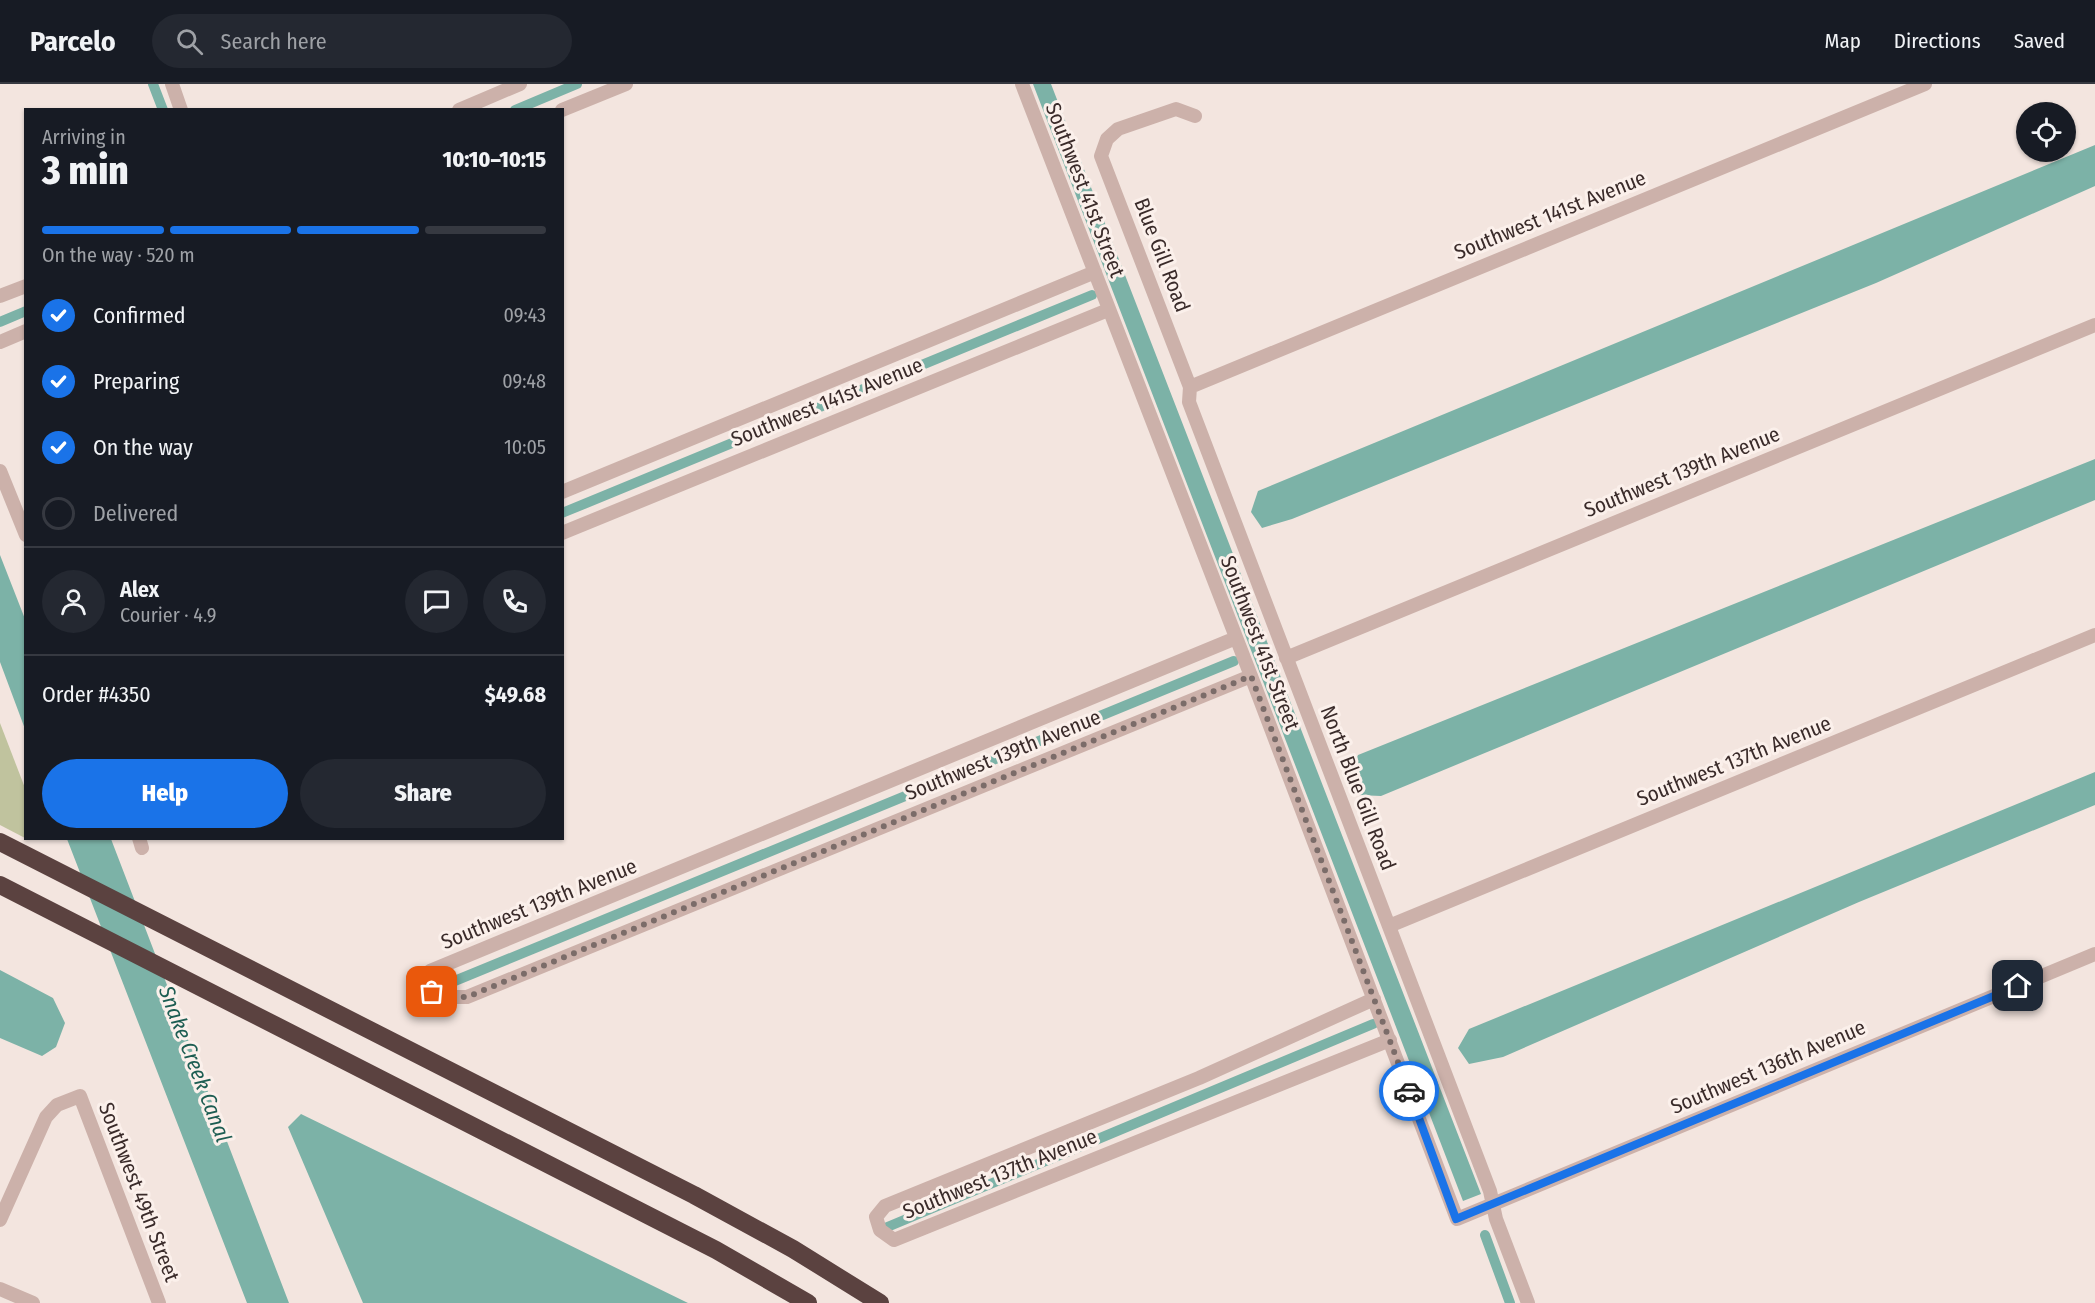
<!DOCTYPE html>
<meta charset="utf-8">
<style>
body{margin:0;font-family:"Fira Sans Condensed",sans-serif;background:#242831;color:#f1f3f6;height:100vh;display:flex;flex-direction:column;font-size:22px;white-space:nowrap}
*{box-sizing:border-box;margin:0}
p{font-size:20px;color:#9ea1a6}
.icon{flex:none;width:33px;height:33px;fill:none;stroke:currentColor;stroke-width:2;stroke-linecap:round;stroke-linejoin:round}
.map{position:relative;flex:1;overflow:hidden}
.side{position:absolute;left:24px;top:24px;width:540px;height:732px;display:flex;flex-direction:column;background:#171b24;border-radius:0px;box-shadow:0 2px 4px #0004}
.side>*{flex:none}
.buttons{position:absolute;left:2016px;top:18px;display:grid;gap:12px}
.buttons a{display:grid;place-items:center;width:60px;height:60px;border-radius:50%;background:#171b24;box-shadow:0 2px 4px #0004;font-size:30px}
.pin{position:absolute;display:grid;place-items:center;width:51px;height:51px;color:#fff;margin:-26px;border-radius:12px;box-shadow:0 3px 9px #0006}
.courier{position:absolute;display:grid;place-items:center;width:60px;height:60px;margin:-30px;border:4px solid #1a73e8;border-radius:50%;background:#fff;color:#222;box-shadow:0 2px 8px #0007}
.head em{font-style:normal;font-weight:800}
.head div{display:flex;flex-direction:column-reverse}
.head{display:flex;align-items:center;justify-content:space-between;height:102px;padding:0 18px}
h1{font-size:39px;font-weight:800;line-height:45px}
.bar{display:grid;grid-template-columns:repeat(4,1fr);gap:9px 6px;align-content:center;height:72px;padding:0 18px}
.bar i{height:8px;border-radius:4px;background:#363941}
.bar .selected{background:#1a73e8}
.bar p{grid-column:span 4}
.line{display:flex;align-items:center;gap:15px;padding:0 18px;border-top:2px solid #363941}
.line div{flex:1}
.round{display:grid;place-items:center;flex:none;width:63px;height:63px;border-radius:32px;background:#242831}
ol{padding:0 18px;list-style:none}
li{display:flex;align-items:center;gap:18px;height:66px}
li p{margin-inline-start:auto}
li .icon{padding:6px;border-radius:50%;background:#1a73e8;color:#fff;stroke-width:4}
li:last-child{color:#9ea1a6}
li i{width:33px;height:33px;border:3px solid #363941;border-radius:50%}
.primary-button{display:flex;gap:12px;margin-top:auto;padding:12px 18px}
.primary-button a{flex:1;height:69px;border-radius:36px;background:#1a73e8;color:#fff;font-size:24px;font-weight:800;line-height:69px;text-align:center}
.primary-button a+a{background:#242831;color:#f1f3f6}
header{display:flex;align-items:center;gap:36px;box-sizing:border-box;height:84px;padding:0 30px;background:#171b24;border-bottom:2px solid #363941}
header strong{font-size:28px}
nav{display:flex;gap:33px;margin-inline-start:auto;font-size:21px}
.search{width:420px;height:54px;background:#242831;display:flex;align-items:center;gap:15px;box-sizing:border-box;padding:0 21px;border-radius:33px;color:#9ea1a6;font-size:22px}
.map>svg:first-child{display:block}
.green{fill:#c0c39e}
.water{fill:#7cb2a7}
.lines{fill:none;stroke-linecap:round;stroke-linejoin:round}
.canal{stroke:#7cb2a7;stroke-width:10}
.minor{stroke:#ccb1aa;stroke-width:14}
.highway{stroke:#5b4240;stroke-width:18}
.done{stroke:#7b6c69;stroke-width:6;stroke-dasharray:0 10.8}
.route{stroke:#1a73e8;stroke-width:8}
.labels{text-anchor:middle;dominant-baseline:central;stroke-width:6;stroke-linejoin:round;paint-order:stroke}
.street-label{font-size:21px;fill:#3a2b2a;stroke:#fbf0eb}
.water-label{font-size:22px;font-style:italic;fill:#1d5d52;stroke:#fbf0eb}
</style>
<header>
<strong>Parcelo</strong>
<div class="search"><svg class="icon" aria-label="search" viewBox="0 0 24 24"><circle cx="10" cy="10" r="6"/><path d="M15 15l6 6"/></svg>Search here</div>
<nav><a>Map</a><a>Directions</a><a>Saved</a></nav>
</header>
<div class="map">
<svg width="2095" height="1219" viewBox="0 0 2095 1219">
<rect width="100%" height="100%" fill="#f3e5df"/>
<!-- green -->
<path class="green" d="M 0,639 L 25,704 L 25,754 L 0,741 Z"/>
<!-- water -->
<path class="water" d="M 1033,0 L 1051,0 L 1481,1110 L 1463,1117 Z
M 2095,61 L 2095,102 L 1876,199 L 1292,435 L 1262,444 L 1251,428 L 1258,407 Z
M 2095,375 L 2095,416 L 1381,712 L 1358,711 L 1350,690 L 1358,671 Z
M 0,471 L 25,535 L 25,645 L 0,578 Z
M 2095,688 L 2095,721 L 1859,818 L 1503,973 L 1469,980 L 1458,964 L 1469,945 Z
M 67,755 L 111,755 L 289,1219 L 247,1219 Z
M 0,886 L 53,914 L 65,939 L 56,963 L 42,972 L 0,954 Z
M 301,1030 L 688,1219 L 363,1219 L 288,1043 Z"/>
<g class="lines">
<!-- canal -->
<path class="canal" d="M 153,0 L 163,26
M 515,26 L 577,0
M 0,238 L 26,227
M 562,429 L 1092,211
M 440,903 L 1234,577
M 885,1144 L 1373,940
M 1485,1151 L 1510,1219"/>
<!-- minor -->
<path class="minor" d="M 172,0 L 181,26
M 1022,0 L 1251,592 L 1457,1135 L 2095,870
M 459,26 L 520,0
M 562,26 L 626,0
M 1195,32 L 1176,25 L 1118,45 L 1107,55 L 1101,72 L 1190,303 L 1189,318 L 1490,1107 L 1496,1135 L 1528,1219
M 0,212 L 26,202
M 0,258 L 26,247
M 1190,303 L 1925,0
M 0,387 L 26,451
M 562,408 L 1095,188
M 562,449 L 1108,226
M 1236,554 L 430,887 L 425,898 L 432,908 L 451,913 L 467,913 L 1251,592
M 1286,574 L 2095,241
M 139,754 L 142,764
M 1389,842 L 2095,551
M 1374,915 L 1199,994 L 885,1122 L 876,1133 L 880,1146 L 894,1156 L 1390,956
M 0,1136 L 46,1033 L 57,1021 L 80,1012 L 159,1219
M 0,1205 L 33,1219"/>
<!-- highway -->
<path class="highway" d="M 0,758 L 694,1111 L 793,1165 L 880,1219
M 0,801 L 716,1166 L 808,1219"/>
</g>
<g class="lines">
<!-- done -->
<path class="done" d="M 432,908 L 451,913 L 467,913 L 1251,592 L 1409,1007"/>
<!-- route -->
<path class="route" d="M 1409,1007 L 1456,1135 L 2018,902"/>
</g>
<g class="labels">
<!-- street labels -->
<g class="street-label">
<text transform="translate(1085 106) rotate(69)">Southwest 41st Street</text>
<text transform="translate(1550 131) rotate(-22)">Southwest 141st Avenue</text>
<text transform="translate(1162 171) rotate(69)">Blue Gill Road</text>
<text transform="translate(827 318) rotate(-22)">Southwest 141st Avenue</text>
<text transform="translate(1682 388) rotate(-22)">Southwest 139th Avenue</text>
<text transform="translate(1260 559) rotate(69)">Southwest 41st Street</text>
<text transform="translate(1003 671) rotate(-22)">Southwest 139th Avenue</text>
<text transform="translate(1734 677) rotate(-22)">Southwest 137th Avenue</text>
<text transform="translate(1358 704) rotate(69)">North Blue Gill Road</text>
<text transform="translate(539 820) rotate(-22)">Southwest 139th Avenue</text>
<text transform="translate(1768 983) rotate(-23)">Southwest 136th Avenue</text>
<text transform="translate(1000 1090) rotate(-22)">Southwest 137th Avenue</text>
<text transform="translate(139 1108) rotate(69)">Southwest 49th Street</text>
</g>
<!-- water labels -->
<g class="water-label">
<text transform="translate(195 980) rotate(69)">Snake Creek Canal</text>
</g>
</g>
</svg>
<div class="buttons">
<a><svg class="icon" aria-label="locate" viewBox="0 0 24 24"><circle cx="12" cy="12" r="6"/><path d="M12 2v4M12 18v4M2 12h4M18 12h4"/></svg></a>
</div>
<div class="pin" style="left:432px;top:908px;background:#ea580c"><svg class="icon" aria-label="bag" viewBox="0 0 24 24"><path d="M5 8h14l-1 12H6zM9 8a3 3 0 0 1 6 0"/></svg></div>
<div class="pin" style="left:2018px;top:902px;background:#1f2937"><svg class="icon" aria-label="home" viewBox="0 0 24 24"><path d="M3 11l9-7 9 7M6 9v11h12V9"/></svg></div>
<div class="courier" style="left:1409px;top:1007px"><svg class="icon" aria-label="car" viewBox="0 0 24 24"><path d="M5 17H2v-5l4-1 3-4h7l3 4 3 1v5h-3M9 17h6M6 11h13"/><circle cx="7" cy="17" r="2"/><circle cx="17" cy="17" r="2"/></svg></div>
<section class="side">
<div class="head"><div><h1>3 min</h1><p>Arriving in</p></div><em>10:10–10:15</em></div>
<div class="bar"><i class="selected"></i><i class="selected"></i><i class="selected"></i><i></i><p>On the way · 520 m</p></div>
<ol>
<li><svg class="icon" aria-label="check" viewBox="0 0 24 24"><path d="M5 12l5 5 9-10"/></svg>Confirmed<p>09:43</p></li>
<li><svg class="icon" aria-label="check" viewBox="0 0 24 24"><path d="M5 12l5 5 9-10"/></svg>Preparing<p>09:48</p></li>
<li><svg class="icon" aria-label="check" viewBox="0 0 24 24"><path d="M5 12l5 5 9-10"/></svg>On the way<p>10:05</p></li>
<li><i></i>Delivered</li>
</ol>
<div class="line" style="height:108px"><a class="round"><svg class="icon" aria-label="person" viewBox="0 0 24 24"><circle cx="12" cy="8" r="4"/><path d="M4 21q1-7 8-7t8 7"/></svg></a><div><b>Alex</b><p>Courier · 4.9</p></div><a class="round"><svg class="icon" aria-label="chat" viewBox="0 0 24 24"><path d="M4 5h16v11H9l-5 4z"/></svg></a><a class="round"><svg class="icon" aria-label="phone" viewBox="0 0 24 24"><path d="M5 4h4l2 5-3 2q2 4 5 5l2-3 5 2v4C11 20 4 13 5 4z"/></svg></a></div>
<div class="line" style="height:78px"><div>Order #4350</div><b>$49.68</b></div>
<div class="primary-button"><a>Help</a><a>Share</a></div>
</section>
</div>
